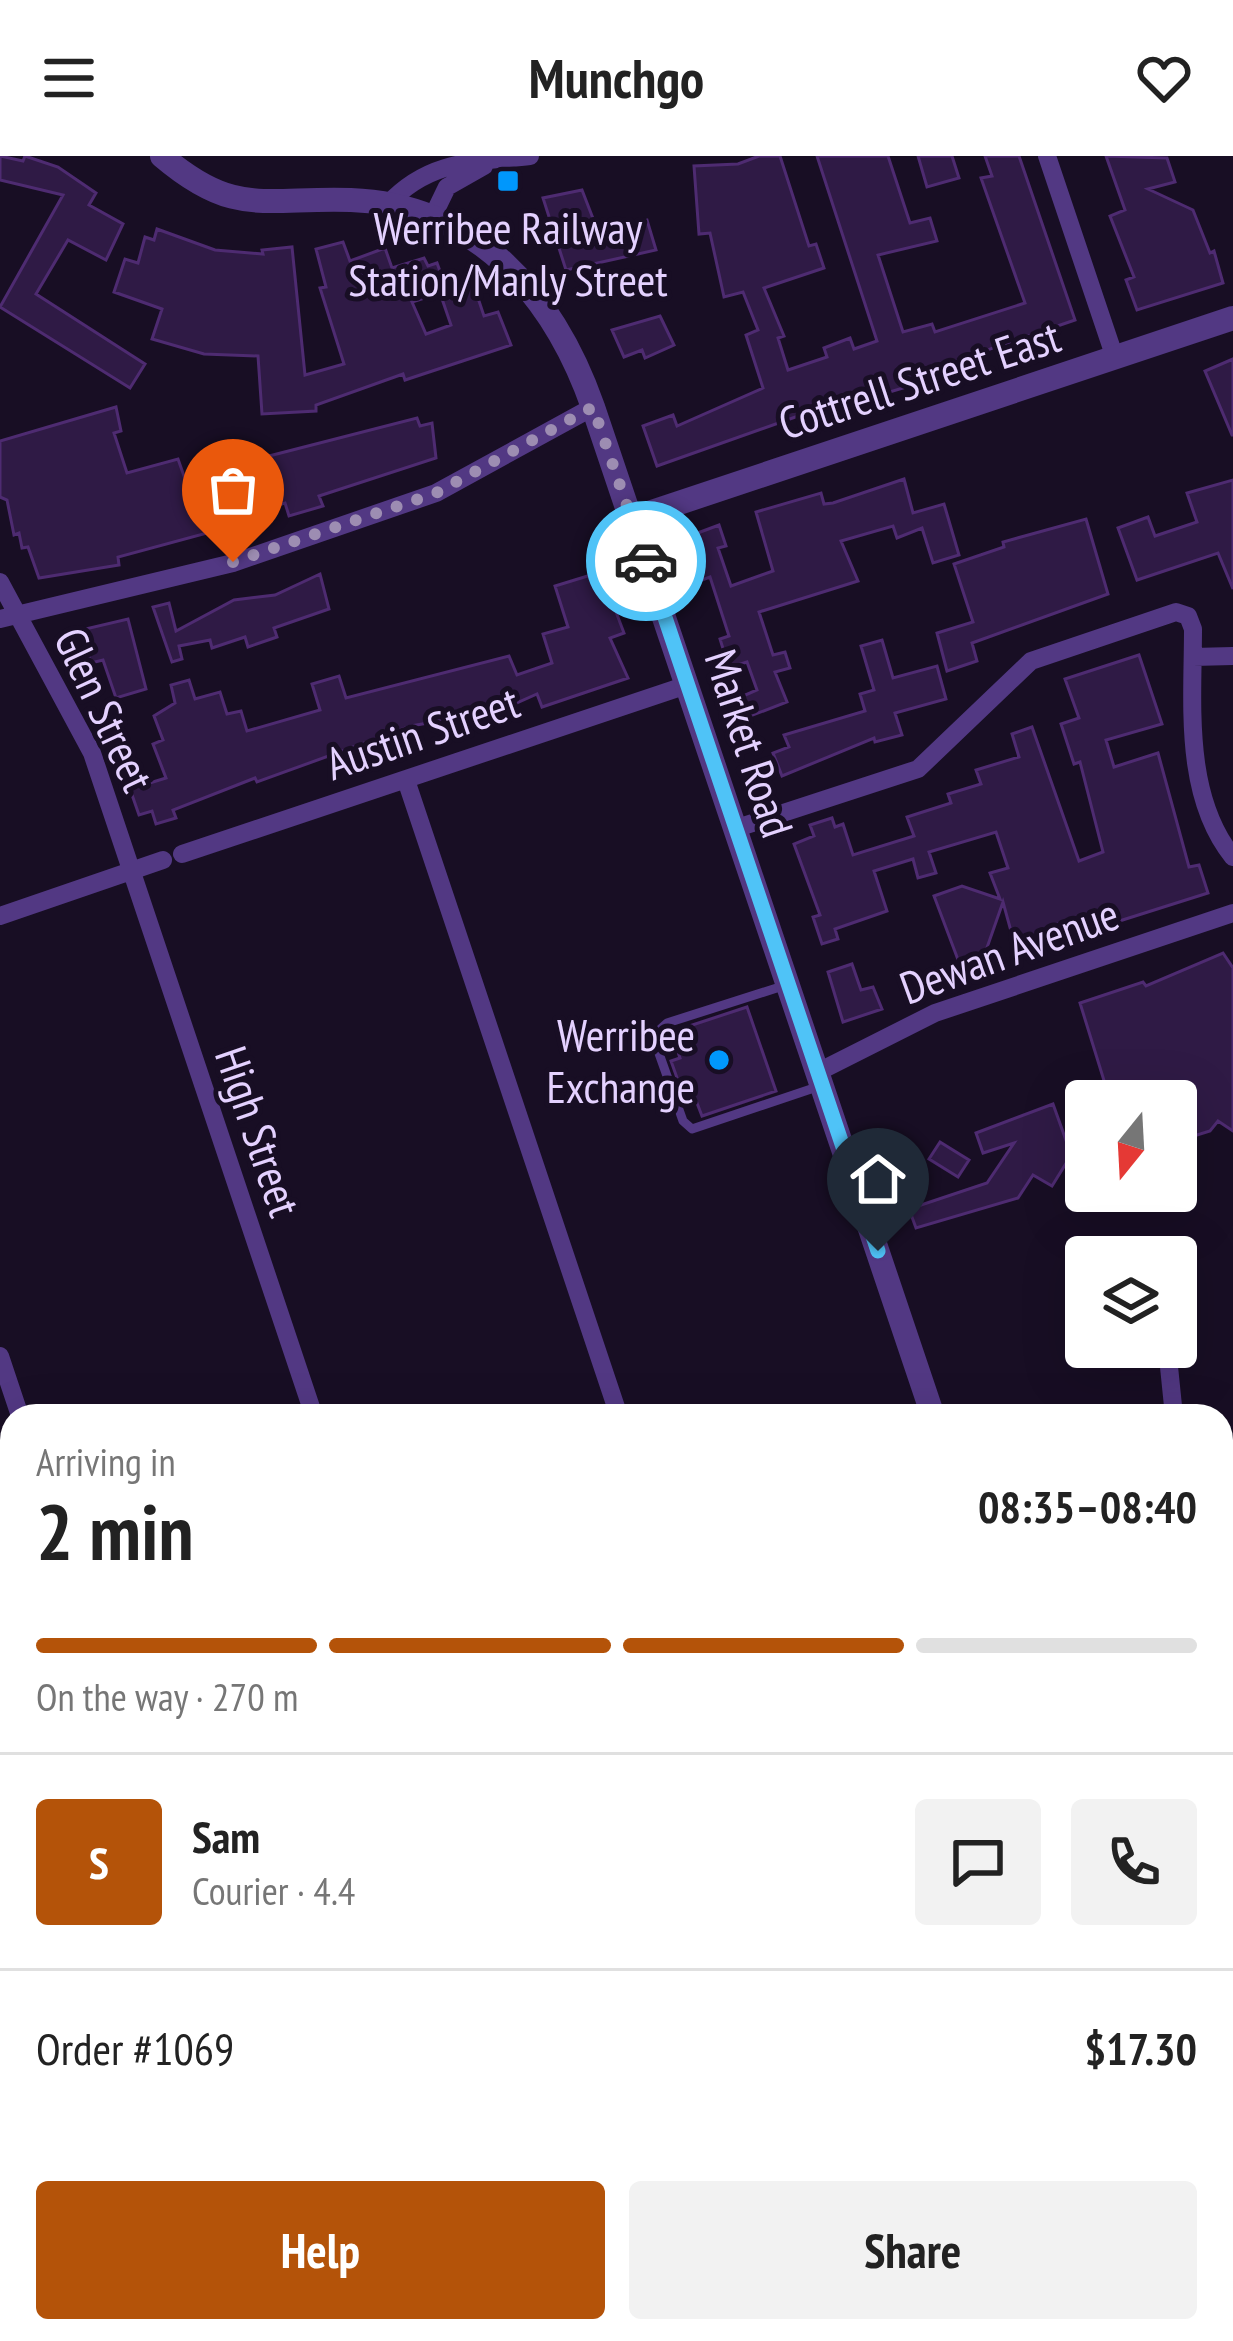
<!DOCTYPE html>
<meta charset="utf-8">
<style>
body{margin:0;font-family:"PT Sans Narrow",sans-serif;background:#f2f2f2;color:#222;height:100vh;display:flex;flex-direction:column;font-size:45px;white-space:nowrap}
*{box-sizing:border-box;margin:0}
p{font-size:39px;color:#767676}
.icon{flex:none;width:66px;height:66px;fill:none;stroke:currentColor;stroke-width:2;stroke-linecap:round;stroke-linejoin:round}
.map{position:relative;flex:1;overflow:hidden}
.drawer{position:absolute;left:0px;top:1248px;width:1233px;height:939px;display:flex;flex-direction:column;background:#fff;border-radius:36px 36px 0 0;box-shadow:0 12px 48px #0002}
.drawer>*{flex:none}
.needle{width:78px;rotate:198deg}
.buttons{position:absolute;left:1065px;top:924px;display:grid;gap:24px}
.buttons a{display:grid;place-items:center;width:132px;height:132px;border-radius:12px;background:#fff;box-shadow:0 12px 48px #0002;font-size:60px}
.pin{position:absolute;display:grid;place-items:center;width:102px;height:102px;color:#fff;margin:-123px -51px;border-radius:50% 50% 50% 0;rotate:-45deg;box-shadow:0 0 12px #0007}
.pin .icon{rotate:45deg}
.courier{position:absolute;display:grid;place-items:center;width:120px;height:120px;margin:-60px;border:9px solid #4fc3f7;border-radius:50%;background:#fff;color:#222;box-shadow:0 3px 15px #0007}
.head em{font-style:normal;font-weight:600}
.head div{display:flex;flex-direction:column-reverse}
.head{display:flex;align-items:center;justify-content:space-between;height:204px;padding:0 36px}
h1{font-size:78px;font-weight:600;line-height:90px}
.bar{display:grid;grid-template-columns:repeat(4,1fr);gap:18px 12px;align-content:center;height:144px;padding:0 36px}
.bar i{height:15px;border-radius:9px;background:#e0e0e0}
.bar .selected{background:#b45309}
.bar p{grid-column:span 4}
.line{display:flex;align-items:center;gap:30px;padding:0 36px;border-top:3px solid #e0e0e0}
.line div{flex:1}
.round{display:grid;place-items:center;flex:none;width:126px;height:126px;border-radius:12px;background:#f2f2f2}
.cta{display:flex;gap:24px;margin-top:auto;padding:24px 36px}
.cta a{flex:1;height:138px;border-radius:12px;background:#b45309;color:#fff;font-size:48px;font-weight:600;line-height:138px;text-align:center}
.cta a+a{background:#f2f2f2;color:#222}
header{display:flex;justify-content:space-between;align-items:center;height:156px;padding:0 36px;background:#fff;font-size:54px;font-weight:600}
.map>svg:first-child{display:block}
.building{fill:#2f1a45;stroke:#4e2b71;stroke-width:3;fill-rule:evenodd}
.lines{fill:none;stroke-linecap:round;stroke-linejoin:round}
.service{stroke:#523883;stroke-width:9}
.minor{stroke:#523883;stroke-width:18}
.tertiary{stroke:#523883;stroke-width:24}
.done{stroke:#9d8db2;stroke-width:12;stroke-dasharray:0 21.6}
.route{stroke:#4fc3f7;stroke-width:15}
.poi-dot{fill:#0097fc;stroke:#180e24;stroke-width:4.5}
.labels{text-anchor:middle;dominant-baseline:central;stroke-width:10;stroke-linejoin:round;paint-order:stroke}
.poi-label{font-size:45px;fill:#e4d1ff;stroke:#180e24}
.street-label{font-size:45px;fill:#e4d1ff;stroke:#180e24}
</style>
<header><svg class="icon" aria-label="menu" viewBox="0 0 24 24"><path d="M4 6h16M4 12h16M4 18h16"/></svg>Munchgo<svg class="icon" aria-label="heart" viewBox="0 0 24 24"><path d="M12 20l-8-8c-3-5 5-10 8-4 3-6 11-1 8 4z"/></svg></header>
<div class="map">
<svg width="1233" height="2185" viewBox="0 0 1233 2185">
<rect width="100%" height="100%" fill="#180e24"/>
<!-- building -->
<path class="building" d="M 0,0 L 23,5 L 25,0 L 58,11 L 96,37 L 89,49 L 123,68 L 106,104 L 68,84 L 36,138 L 145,208 L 130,232 L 0,151 L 63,39 L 0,24 Z
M 759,0 L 780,0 L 809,90 L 816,88 L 824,112 L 764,132 L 784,180 L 778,182 L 788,214 L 827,201 L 824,192 L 850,182 L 854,193 L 877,185 L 817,0 L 888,0 L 910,67 L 930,62 L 937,85 L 878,99 L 903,176 L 932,168 L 935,176 L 1025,147 L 981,22 L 992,20 L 985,0 L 1019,0 L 1075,164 L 917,218 L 920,227 L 883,238 L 880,231 L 657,310 L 643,270 L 673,259 L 677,270 L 763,232 L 746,179 L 758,174 L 743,136 L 724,141 L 710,77 L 699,78 L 694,10 L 738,8 Z
M 918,0 L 952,0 L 959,22 L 927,31 Z
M 1106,0 L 1167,2 L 1175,26 L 1148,33 L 1193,54 L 1210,97 L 1214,95 L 1223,127 L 1137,154 L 1126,124 L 1134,121 L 1110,60 L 1125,54 Z
M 582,34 L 599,78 L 647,64 L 656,94 L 566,114 L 543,42 Z
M 157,73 L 215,94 L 263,98 L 262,94 L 292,91 L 305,219 L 344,208 L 320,132 L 326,131 L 316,93 L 343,86 L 350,105 L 385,92 L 392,112 L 424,102 L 428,110 L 437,107 L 445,129 L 471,121 L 484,160 L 498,156 L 511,189 L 405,224 L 403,218 L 316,249 L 316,255 L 262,258 L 258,200 L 204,198 L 152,183 L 162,153 L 114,136 L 125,103 L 138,107 L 145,81 L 154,84 ZM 440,137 L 451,169 L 426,178 L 412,146 Z
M 660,160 L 674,189 L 645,202 L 642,194 L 624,201 L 612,174 Z
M 1233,203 L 1233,279 L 1232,279 L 1205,215 Z
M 116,251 L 121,275 L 114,277 L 127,317 L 178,303 L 190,337 L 234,325 L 229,314 L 269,300 L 417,262 L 420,270 L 432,267 L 436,302 L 319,340 L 323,350 L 289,360 L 285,347 L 241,360 L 244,367 L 118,401 L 119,409 L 39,422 L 28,391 L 22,392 L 19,377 L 14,379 L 7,344 L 0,341 L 0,285 Z
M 904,323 L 913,357 L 944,348 L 959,399 L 933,407 L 922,372 L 897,382 L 893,370 L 841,385 L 858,425 L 759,456 L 773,499 L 785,496 L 790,512 L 775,516 L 787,546 L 745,562 L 743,540 L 757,534 L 747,506 L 729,512 L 720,483 L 729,480 L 710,421 L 702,424 L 687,381 L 719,369 L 726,390 L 718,392 L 731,430 L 773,415 L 756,356 L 821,337 L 824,348 L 833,347 Z
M 1233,324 L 1233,433 L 1218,397 L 1137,424 L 1118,372 L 1148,361 L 1155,380 L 1197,366 L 1187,337 Z
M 1086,363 L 1108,438 L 972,487 L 977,505 L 947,515 L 937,477 L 973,466 L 954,408 L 1004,391 L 1003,386 Z
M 617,411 L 622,436 L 610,440 L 624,477 L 610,482 L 628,522 L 542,551 L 537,538 L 501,554 L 411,570 L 257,626 L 255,622 L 173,654 L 176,662 L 156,668 L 152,655 L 139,659 L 130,633 L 166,622 L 153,588 L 163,584 L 154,560 L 175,547 L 171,529 L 189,524 L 195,543 L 220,536 L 227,558 L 241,555 L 247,575 L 320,554 L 312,528 L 339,520 L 346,542 L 509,500 L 517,519 L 552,507 L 543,478 L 568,471 L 555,430 Z
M 320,418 L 329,453 L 274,472 L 277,481 L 248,491 L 245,481 L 212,492 L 210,484 L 179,490 L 182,503 L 172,506 L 153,451 L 169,447 L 176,475 L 234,444 L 275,439 Z
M 128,463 L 146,533 L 116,542 L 103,504 L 91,507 L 81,474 Z
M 882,484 L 893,522 L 937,510 L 946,543 L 895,557 L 902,579 L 875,586 L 874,582 L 782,620 L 773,597 L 789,591 L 784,579 L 865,555 L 860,538 L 874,534 L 861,490 Z
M 1139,499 L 1162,568 L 1106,584 L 1114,611 L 1158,597 L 1189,711 L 1199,709 L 1208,737 L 1113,767 L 1110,756 L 1049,770 L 1054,783 L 1017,797 L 1003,746 L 983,803 L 960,809 L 934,740 L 962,730 L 1000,743 L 990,717 L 1008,712 L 996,676 L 929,696 L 936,717 L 918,722 L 913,703 L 874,715 L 887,755 L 835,773 L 838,783 L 822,788 L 813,761 L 820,759 L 794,688 L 814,680 L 810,669 L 832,662 L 835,671 L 843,668 L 853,699 L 914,680 L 907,661 L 951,647 L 948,638 L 981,628 L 976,614 L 1019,601 L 1012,578 L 1032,571 L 1079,705 L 1103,696 L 1080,606 L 1074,608 L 1061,568 L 1079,562 L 1065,523 Z
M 1223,797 L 1233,812 L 1233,975 L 1218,965 L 1210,975 L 1184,983 L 1176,978 L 1176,945 L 1096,945 L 1106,931 L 1080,847 L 1143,826 L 1146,830 Z
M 852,808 L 861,834 L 873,831 L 882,853 L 843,866 L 828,816 Z
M 747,851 L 776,935 L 702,960 L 697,947 L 687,950 L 671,905 L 680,902 L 671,876 Z
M 1053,948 L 1067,987 L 1073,979 L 1086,988 L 1086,1012 L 1070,1001 L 1052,1030 L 1033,1019 L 1018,1042 L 916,1072 L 909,1053 L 987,1027 L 1014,987 L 983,997 L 976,977 Z
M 940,986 L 969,1004 L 958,1021 L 929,1003 Z"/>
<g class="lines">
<!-- service -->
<path class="service" d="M 783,830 L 667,867 L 656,877 L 656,889 L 683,965 L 692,973 L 817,931"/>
<!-- minor -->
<path class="minor" d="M 1047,0 L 1115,202
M 388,48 C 429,4 473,6 530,0
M 433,60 L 447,31 L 484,10
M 0,426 L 92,597 L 314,1260
M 0,463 L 233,407 L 436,337 L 593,251
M 1193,501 L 1233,500
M 406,624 L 619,1260
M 734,673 L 918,613 L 1031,505 L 1176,456 L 1188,460 L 1193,473 C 1193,547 1183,639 1233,701
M 182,698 L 687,529
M 0,760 L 163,704
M 818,916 L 935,857 L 1233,757
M 1167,1191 L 1174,1260
M 0,1200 L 20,1260
M 1221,1307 L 1233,1304
M 0,1648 L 12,1644
M 1221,1760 L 1233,1756
M 1221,2010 L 1233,2006
M 0,2117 L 12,2152
M 20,2175 L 23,2185
M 244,2185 L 275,2175
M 1067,2185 L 1097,2175"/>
<!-- tertiary -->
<path class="tertiary" d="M 162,0 C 235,62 264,41 351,44 C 477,49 554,140 593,251 L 933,1260
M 631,363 L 1233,162
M 1221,2118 L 1233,2154"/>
</g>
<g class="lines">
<!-- done -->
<path class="done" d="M 233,406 L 436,337 L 593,251 L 646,405"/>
<!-- route -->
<path class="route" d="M 646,405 L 878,1095"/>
</g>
<!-- markers -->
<g class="poi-dot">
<rect x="496" y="13" width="24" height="24" rx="6"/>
<circle cx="719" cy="904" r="12"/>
</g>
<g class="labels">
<!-- poi labels -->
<g class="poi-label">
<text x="508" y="71">Werribee Railway<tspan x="508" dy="52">Station/Manly Street</tspan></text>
<text x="695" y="878" text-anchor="end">Werribee<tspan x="695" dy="52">Exchange</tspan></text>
</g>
<!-- street labels -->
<g class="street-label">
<text transform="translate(919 223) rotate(-18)">Cottrell Street East</text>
<text transform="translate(105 553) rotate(65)">Glen Street</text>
<text transform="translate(422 576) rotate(-19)">Austin Street</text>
<text transform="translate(750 587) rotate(72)">Market Road</text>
<text transform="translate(1009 794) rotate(-20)">Dewan Avenue</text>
<text transform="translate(259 975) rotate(71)">High Street</text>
</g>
</g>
</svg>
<div class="buttons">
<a><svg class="needle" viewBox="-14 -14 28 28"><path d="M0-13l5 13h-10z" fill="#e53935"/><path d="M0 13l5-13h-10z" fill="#767676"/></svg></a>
<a><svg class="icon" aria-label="layers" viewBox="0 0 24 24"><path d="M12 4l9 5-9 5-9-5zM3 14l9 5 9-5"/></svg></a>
</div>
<div class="pin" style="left:233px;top:406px;background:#ea580c"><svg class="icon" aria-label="bag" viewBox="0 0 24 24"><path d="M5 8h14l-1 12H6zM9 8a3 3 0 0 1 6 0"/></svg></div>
<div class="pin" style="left:878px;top:1095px;background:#1f2937"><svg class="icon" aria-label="home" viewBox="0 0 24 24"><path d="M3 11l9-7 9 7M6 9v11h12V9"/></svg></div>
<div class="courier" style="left:646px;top:405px"><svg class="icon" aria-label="car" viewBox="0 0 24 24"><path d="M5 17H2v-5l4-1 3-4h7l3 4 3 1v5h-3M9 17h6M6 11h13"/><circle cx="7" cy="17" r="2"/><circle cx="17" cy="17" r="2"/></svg></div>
<section class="drawer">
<div class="head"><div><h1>2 min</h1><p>Arriving in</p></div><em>08:35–08:40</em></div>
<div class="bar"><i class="selected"></i><i class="selected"></i><i class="selected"></i><i></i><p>On the way · 270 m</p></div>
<div class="line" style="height:216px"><b class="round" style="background:#b45309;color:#fff">S</b><div><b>Sam</b><p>Courier · 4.4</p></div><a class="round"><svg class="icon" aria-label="chat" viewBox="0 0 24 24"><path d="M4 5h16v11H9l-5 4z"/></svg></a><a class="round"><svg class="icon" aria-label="phone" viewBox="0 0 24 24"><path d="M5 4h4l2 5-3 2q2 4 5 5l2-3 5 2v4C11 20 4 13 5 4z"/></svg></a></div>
<div class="line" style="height:156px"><div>Order #1069</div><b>$17.30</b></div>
<div class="cta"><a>Help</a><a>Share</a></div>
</section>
</div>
